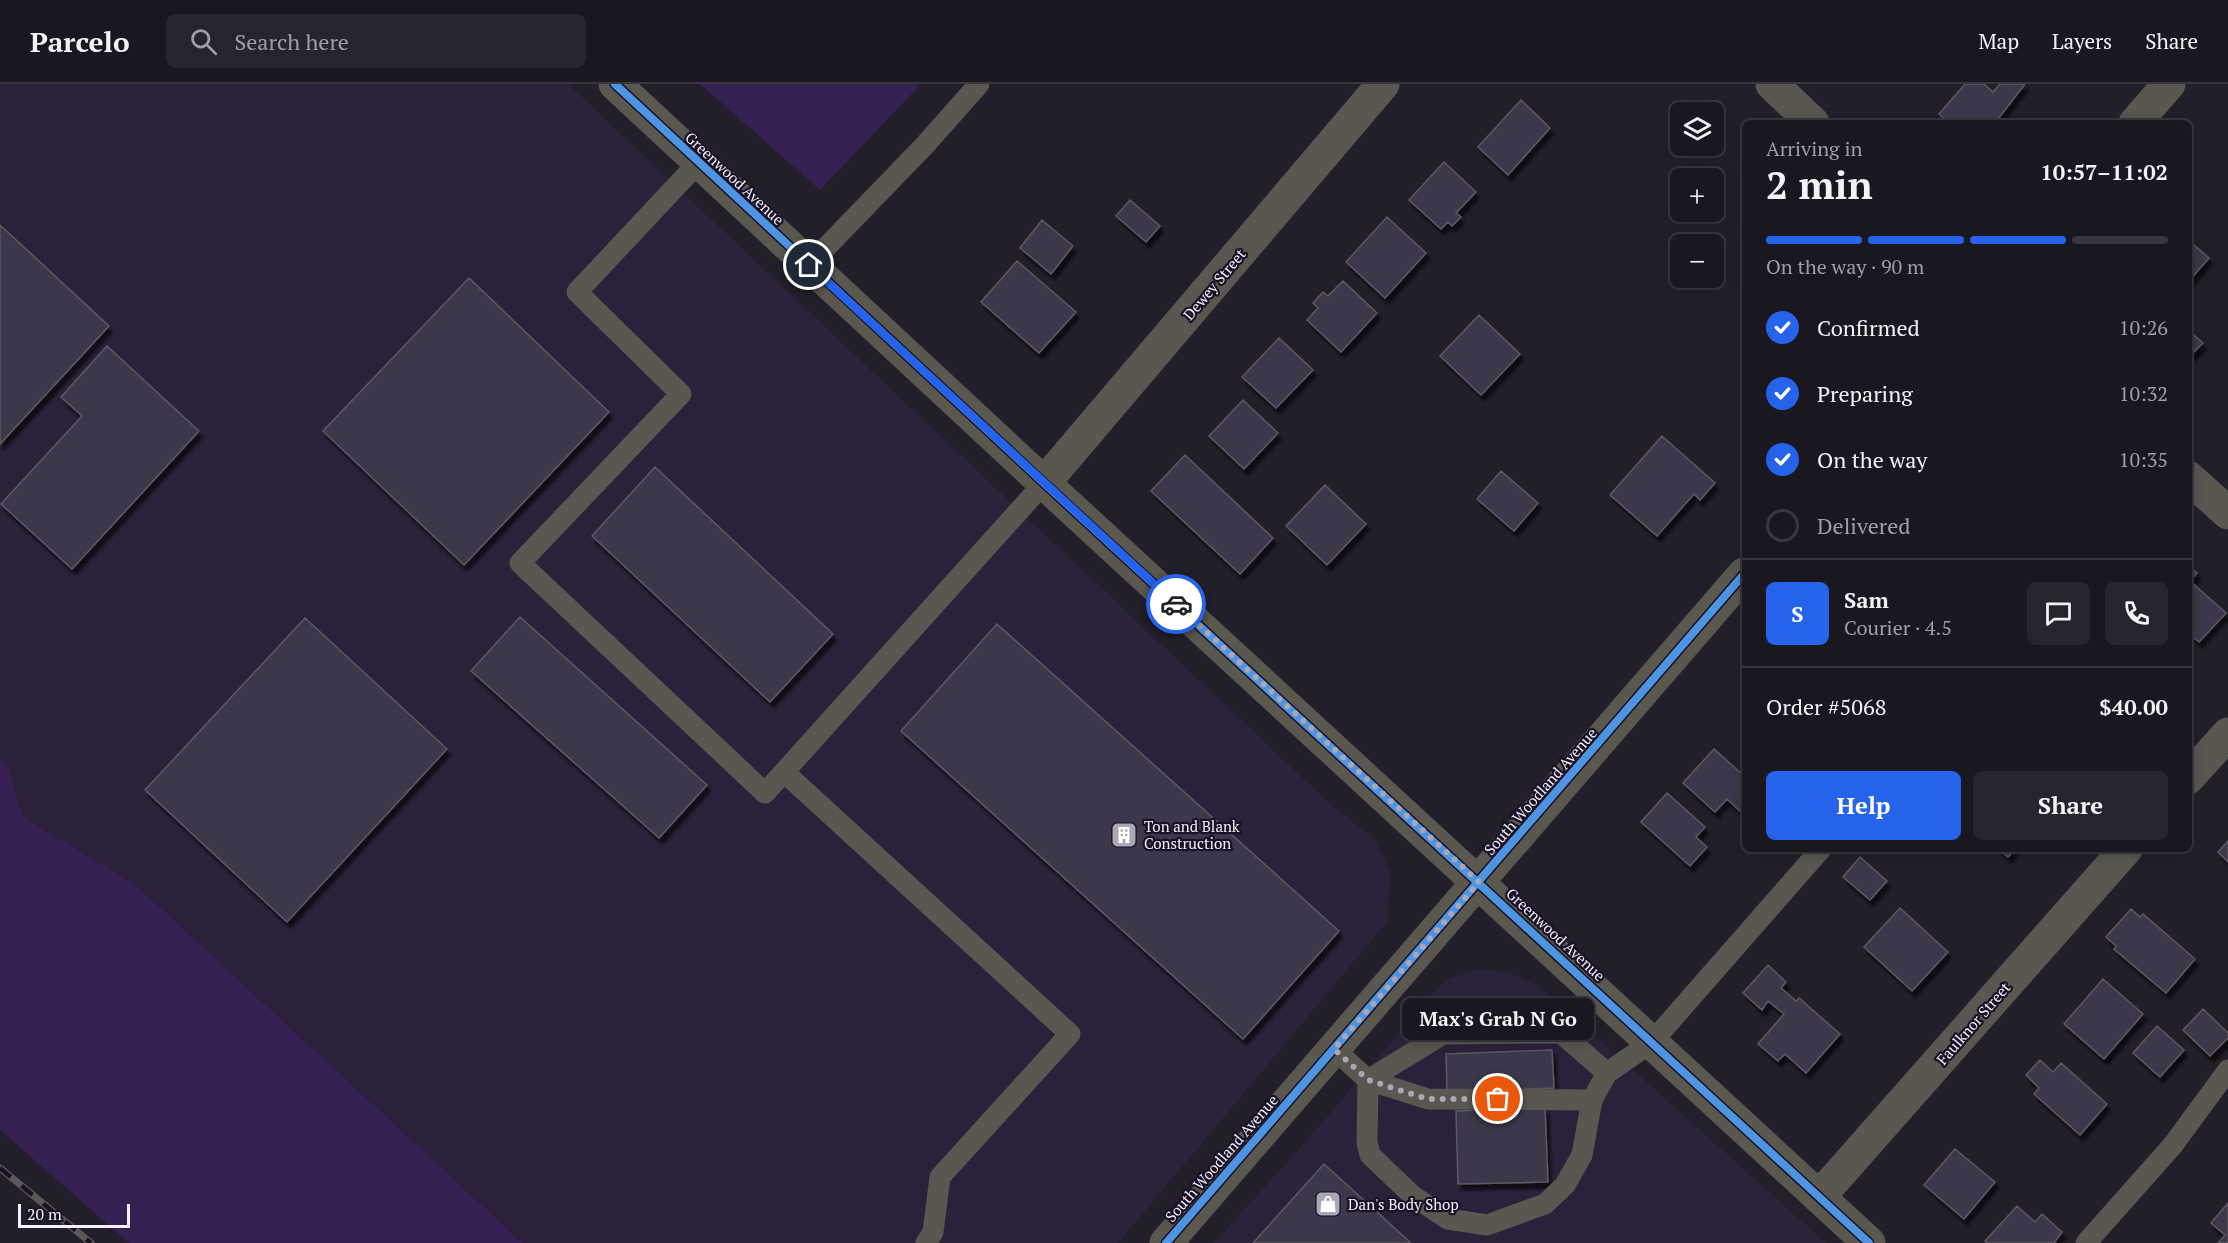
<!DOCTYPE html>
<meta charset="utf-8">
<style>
body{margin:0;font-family:"PT Serif",serif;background:#27242d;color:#f1f3f6;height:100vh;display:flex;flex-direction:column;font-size:22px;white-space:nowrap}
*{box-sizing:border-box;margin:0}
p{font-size:20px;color:#9f9fa5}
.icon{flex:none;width:33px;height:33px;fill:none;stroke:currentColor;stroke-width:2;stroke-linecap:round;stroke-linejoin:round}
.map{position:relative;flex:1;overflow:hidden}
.panel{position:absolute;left:1742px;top:36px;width:450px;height:732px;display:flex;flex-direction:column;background:#1a1720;border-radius:9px;box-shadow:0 3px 15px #0003,0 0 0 2px #38363e}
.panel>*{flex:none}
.fabs{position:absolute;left:1670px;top:18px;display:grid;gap:12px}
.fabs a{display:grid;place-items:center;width:54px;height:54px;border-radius:9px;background:#1a1720;box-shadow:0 3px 15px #0003,0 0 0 2px #38363e;font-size:30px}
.scale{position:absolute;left:18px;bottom:15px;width:112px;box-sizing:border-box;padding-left:6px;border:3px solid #f5f0fe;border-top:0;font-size:16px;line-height:21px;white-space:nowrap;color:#f5f0fe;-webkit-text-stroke:4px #191125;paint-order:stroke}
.pin{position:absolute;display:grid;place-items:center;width:51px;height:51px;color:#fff;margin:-26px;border:3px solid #fff;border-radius:50%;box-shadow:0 2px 6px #0007}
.courier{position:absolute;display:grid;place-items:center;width:60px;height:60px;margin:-30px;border:4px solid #2563eb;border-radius:50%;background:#fff;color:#222;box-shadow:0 2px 8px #0007}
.bubble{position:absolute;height:42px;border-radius:9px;background:#1a1720;box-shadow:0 3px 15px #0003,0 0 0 2px #38363e;font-size:20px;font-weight:800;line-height:42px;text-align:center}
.headline em{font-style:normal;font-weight:800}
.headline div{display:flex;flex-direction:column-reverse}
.headline{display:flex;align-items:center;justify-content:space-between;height:102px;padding:0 24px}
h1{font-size:39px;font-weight:800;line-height:45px}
.bar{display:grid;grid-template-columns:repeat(4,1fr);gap:9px 6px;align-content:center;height:72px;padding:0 24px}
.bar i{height:8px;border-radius:4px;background:#38363e}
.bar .selected{background:#2563eb}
.bar p{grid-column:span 4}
.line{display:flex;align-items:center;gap:15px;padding:0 24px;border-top:2px solid #38363e}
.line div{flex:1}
.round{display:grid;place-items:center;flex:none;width:63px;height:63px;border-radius:9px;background:#27242d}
ol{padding:0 24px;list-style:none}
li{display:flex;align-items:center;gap:18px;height:66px}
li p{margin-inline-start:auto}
li .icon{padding:6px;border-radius:50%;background:#2563eb;color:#fff;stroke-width:4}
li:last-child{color:#9f9fa5}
li i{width:33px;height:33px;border:3px solid #38363e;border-radius:50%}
.button{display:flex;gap:12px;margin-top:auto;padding:12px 24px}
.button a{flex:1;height:69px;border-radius:9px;background:#2563eb;color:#fff;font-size:24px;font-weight:800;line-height:69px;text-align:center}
.button a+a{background:#27242d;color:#f1f3f6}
header{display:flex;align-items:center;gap:36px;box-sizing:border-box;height:84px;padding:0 30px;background:#1a1720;border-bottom:2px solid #38363e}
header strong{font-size:28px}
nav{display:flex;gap:33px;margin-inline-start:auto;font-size:21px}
.search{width:420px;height:54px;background:#27242d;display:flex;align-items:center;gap:15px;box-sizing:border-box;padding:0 21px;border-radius:9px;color:#9f9fa5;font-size:22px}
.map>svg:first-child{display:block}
.built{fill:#2b213a}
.green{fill:#361f52}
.building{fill:#3e3748;stroke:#5d5963;stroke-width:1.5;filter:url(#shadow)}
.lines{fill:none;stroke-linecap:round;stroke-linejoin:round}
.lane{stroke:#5a5751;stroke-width:21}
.street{stroke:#5a5751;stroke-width:33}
.secondary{stroke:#5a574e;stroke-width:33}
.rail-casing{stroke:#5b5957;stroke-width:7}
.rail{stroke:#191125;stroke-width:4.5;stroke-dasharray:14;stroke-linecap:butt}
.cycleway-casing{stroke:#191125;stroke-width:11}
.cycleway{stroke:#4d94e3;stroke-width:8}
.done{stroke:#aca7b4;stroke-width:6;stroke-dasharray:0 10.8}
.route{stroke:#2563eb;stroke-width:8}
.labels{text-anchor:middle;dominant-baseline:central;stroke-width:4.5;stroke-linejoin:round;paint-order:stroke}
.street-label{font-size:15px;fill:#f5f0fe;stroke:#191125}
.poi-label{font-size:15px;fill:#f5f0fe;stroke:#191125;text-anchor:start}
</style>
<header>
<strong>Parcelo</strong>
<div class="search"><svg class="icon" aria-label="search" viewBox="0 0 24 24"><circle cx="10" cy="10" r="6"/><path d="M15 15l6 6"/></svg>Search here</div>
<nav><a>Map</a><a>Layers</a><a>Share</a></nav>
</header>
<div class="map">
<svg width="2228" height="1159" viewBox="0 0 2228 1159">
<defs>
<filter id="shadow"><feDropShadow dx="3.5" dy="6" stdDeviation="1.5" flood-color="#0009"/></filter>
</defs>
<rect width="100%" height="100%" fill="#231f2a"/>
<!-- built -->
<path class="built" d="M 0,0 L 568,0 L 1328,718 L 1375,755 L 1391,789 L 1387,838 L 1118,1159 L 523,1159 L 135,800 L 23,733 L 8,682 L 0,675 Z
M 1479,885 L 1509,888 L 1542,904 L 1826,1159 L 1214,1159 L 1310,1053 L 1435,906 L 1451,894 Z"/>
<!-- green -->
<path class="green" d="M 700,0 L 921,0 L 820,106 Z
M 0,675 L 8,682 L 23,733 L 135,800 L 523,1159 L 129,1159 L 0,1046 Z"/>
<!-- building -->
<path class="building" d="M 1965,0 L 1984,0 L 1993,8 L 2000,0 L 2025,0 L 1995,39 L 1949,39 L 1939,30 Z
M 1521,16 L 1550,44 L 1508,91 L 1478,63 Z
M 1444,78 L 1476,108 L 1456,129 L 1461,133 L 1452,142 L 1448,138 L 1441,145 L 1409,116 Z
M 1130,116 L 1160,142 L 1146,158 L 1116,132 Z
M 1387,133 L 1426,169 L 1385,214 L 1346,178 Z
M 1042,136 L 1073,162 L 1051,190 L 1020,164 Z
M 0,141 L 109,242 L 0,360 Z
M 2188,156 L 2209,174 L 2188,198 Z
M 1017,177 L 1076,228 L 1039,269 L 981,218 Z
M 469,194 L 609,328 L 464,481 L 323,347 Z
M 1343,197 L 1377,229 L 1341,268 L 1307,236 L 1318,224 L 1313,219 L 1323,208 L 1328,212 Z
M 1479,231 L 1520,270 L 1481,311 L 1440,272 Z
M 2188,246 L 2203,259 L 2188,274 Z
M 1279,254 L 1313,286 L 1276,324 L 1242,293 Z
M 107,262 L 199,347 L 72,485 L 1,420 L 82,332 L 61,313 Z
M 1243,316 L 1278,349 L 1244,385 L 1209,352 Z
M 1662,352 L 1715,399 L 1700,416 L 1694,410 L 1657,452 L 1610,411 Z
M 1185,371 L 1273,454 L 1240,490 L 1151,407 Z
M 655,383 L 833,550 L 770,618 L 592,452 Z
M 1501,387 L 1538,419 L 1514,447 L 1477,415 Z
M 1325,401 L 1366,440 L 1327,481 L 1286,442 Z
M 2188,481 L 2197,489 L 2190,497 L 2226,529 L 2199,558 L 2188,549 Z
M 520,533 L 707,701 L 659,754 L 471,587 Z
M 305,534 L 447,665 L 287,838 L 145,706 Z
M 997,540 L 1339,847 L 1243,955 L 901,647 Z
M 1714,665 L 1744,692 L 1744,731 L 1727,715 L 1715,728 L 1683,699 Z
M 1667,709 L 1705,743 L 1696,753 L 1707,763 L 1690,782 L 1641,738 Z
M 2228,757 L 2228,778 L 2218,768 Z
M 1999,765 L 2015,765 L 2008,773 Z
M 1860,773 L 1887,797 L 1870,816 L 1843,793 Z
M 1900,824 L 1948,868 L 1912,907 L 1864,863 Z
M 2131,825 L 2140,833 L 2143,830 L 2195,875 L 2166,909 L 2114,865 L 2116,862 L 2106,853 Z
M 1768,881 L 1786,898 L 1781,904 L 1796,917 L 1799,914 L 1840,950 L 1806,989 L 1785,970 L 1778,977 L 1758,960 L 1784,930 L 1768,917 L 1762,926 L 1743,909 Z
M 2103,895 L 2143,930 L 2104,975 L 2064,940 Z
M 2203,925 L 2228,949 L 2228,954 L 2210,972 L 2183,946 Z
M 2157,942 L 2184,966 L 2160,993 L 2133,969 Z
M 1552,966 L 1554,1004 L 1447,1008 L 1446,970 Z
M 2040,976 L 2053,988 L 2061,979 L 2107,1020 L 2080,1051 L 2034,1010 L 2039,1004 L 2026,991 Z
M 1545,1024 L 1548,1098 L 1458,1100 L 1456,1027 Z
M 1955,1065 L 1995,1098 L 1964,1135 L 1924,1101 Z
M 1324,1080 L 1411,1159 L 1253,1159 Z
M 2228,1119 L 2228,1159 L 2218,1159 L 2225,1151 L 2211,1139 Z
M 2017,1122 L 2035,1138 L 2042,1130 L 2062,1148 L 2054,1159 L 1987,1159 L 1985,1157 Z"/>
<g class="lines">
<!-- lane -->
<path class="lane" d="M 699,78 L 577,208 L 681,310 L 520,479 L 765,709 L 784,688
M 809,181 L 925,61 L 979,0
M 1334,965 L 1368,996 L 1428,1015 L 1592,1016 L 1607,989 L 1652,958 L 1821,765
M 1592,1016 L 1582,1071 L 1565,1101 L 1545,1120 L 1487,1141 L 1448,1135 L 1413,1112 L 1370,1071 L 1367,1058 L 1368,996 L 1443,950 L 1561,949 L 1607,989
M 926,1159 L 933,1148 L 940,1093 L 1070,950 L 784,688 L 1044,399
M 2086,1159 L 2173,1061 L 2228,986"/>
<!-- street -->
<path class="street" d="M 1772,0 L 1813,39
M 2188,393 L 2228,429
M 1044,399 L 1383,0
M 2188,694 L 2228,650
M 1819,1113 L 2126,765"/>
<!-- secondary -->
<path class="secondary" d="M 615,0 L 1044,399 L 1869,1159
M 2135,39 L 2169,0
M 1166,1159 L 1744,490"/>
<!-- rail casing -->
<g class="rail-casing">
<path id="rail" d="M 0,1084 L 91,1159"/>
</g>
<!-- rail -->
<use href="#rail" class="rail"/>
<!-- cycleway casing -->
<g class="cycleway-casing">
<path id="cycleway" d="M 615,0 L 1044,399 L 1869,1159
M 1166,1159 L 1744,490"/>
</g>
<!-- cycleway -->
<use href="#cycleway" class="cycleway"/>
</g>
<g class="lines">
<!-- done -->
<path class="done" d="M 1176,520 L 1479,798 L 1334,965 L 1368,996 L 1428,1015 L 1498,1015"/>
<!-- route -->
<path class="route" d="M 809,181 L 1176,520"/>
</g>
<!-- icons -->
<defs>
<g id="building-square" transform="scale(1.35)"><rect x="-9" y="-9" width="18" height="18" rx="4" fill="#aca7b4" stroke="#191125"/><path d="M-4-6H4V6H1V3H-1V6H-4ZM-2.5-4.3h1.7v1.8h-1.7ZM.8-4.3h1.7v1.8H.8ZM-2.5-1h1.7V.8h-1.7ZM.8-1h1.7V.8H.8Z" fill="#fff"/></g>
<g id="shop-square" transform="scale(1.35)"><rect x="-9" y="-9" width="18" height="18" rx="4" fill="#aca7b4" stroke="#191125"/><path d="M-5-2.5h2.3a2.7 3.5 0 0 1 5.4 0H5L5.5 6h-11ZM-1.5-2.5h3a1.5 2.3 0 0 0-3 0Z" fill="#fff"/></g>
</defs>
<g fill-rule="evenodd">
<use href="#building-square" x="1124" y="751"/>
<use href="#shop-square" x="1328" y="1120"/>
</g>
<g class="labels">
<!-- street labels -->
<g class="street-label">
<text transform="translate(735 94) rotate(43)">Greenwood Avenue</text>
<text transform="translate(1214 200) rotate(-50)">Dewey Street</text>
<text transform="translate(1540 707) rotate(-49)">South Woodland Avenue</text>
<text transform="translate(1556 850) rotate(43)">Greenwood Avenue</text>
<text transform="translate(1973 939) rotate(-49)">Faulknor Street</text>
<text transform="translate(1221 1074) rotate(-49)">South Woodland Avenue</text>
</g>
<!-- poi labels -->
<g class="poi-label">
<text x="1144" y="742">Ton and Blank<tspan x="1144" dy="17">Construction</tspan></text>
<text x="1348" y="1120">Dan's Body Shop</text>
</g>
</g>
</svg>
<div class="fabs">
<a><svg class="icon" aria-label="layers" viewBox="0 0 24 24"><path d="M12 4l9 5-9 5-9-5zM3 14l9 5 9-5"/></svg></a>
<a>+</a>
<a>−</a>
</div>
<div class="scale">20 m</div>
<div class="pin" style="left:1498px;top:1015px;background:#ea580c"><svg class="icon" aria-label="bag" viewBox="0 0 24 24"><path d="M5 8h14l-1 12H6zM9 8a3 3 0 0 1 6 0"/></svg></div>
<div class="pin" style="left:809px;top:181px;background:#1f2937"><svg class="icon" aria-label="home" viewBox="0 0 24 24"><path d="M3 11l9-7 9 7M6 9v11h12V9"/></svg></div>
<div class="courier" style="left:1176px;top:520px"><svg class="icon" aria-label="car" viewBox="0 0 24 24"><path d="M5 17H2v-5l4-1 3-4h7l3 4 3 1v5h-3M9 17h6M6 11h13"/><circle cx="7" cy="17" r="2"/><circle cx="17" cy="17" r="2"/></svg></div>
<div class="bubble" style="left:1402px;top:914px;width:192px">Max's Grab N Go</div>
<section class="panel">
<div class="headline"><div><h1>2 min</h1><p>Arriving in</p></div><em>10:57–11:02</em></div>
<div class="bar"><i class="selected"></i><i class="selected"></i><i class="selected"></i><i></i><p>On the way · 90 m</p></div>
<ol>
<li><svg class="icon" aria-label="check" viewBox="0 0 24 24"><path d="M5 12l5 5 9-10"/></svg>Confirmed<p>10:26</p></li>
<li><svg class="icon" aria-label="check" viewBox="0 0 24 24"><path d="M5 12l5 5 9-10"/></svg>Preparing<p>10:32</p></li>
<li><svg class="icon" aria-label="check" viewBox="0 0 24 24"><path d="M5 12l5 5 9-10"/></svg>On the way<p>10:35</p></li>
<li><i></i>Delivered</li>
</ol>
<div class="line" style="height:108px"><b class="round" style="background:#2563eb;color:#fff">S</b><div><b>Sam</b><p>Courier · 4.5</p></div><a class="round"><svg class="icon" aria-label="chat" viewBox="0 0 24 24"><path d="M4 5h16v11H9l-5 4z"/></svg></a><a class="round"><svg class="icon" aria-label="phone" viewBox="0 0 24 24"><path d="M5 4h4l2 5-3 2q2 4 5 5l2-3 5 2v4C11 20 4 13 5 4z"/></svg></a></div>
<div class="line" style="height:78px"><div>Order #5068</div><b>$40.00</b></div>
<div class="button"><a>Help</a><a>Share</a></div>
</section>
</div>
